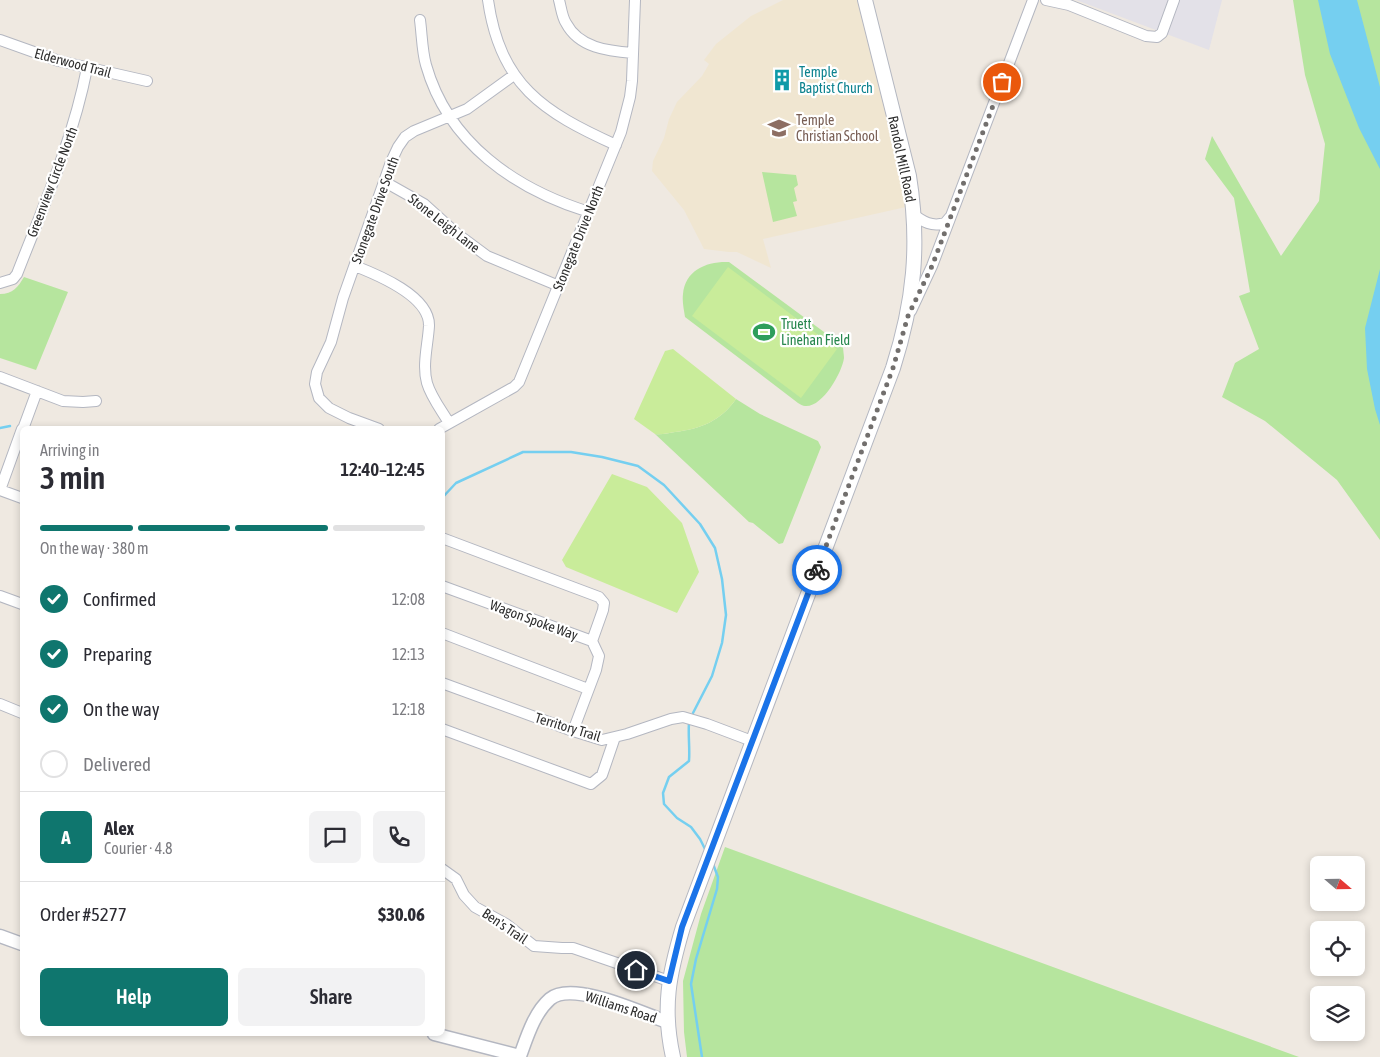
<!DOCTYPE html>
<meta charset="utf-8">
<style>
body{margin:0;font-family:"Asap Condensed",sans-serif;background:#f2f2f3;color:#2b2b33;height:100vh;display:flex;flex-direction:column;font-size:19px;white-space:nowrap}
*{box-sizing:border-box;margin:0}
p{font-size:16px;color:#7c7c81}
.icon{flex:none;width:28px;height:28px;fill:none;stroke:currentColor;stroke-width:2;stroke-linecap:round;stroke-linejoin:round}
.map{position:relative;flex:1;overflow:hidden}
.sheet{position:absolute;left:20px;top:426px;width:425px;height:610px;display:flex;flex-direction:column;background:#fff;border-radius:8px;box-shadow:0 2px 8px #0003}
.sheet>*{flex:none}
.needle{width:32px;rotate:110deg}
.fabs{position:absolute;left:1310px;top:856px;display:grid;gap:10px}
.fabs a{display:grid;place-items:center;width:55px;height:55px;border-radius:8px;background:#fff;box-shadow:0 2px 8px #0003;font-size:25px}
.pin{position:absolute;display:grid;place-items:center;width:42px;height:42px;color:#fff;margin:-21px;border:2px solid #fff;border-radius:50%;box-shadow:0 1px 5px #0007}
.courier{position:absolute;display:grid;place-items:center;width:50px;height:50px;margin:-25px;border:4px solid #1a73e8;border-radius:50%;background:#fff;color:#222;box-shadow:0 1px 6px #0007}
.summary em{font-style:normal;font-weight:600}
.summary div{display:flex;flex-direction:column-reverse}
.summary{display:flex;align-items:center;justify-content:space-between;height:85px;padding:0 20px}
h1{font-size:32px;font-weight:600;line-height:38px}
.bar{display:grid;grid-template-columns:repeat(4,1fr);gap:8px 5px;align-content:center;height:60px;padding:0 20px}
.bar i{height:6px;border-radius:4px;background:#e1e1e2}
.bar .on{background:#0f766e}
.bar p{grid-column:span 4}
.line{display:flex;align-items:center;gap:12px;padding:0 20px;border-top:1px solid #e1e1e2}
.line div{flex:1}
.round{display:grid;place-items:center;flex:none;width:52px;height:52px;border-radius:8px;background:#f2f2f3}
ol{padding:0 20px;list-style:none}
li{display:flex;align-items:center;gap:15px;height:55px}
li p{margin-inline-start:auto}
li .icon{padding:5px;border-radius:50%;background:#0f766e;color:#fff;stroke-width:4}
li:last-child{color:#7c7c81}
li i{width:28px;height:28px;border:2px solid #e1e1e2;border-radius:50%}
.primary-button{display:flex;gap:10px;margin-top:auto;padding:10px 20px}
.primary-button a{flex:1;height:58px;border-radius:8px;background:#0f766e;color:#fff;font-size:20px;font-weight:600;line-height:58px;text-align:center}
.primary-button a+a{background:#f2f2f3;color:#2b2b33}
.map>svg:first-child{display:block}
.industrial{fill:#e3e1e8}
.education{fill:#f0e6d1}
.green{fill:#b6e59e}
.pitch{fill:#c9ec9a}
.water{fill:#75cff0}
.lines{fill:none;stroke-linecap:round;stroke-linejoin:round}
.stream{stroke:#75cff0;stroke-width:2.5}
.minor-casing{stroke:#b4b7c1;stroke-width:12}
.tertiary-casing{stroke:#b4b7c1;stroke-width:15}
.secondary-casing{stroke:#b4b7c1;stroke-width:16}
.minor{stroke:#fff;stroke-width:10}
.tertiary{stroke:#fff;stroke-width:12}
.secondary{stroke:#fff;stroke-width:14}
.done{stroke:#726f6d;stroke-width:5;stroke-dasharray:0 9}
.route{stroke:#1a73e8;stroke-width:6}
.labels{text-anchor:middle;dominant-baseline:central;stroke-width:4.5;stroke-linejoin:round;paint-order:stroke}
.street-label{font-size:14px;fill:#2e2e2e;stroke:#fff}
.culture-label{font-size:14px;fill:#0d838f;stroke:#fff;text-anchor:start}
.education-label{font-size:14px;fill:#785e54;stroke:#fff;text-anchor:start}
.leisure-label{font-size:14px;fill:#27864d;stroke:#fff;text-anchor:start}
</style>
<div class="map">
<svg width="1380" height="1057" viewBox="0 0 1380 1057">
<rect width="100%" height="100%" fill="#efe9e1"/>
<!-- industrial -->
<path class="industrial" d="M 1076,0 L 1222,0 L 1209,50 Z"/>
<!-- education -->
<path class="education" d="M 783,0 L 857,0 L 887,113 L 903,181 L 906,207 L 763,239 L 771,268 L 737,252 L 729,252 L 704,249 L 684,210 L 652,171 L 653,161 L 664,138 L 669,119 L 677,102 L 702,76 L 709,64 L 704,60 L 716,44 L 751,16 Z"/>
<!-- green -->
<path class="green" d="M 1293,0 L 1380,0 L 1380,540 L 1337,480 L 1265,421 L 1222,397 L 1235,363 L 1259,349 L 1239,296 L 1250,292 L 1234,198 L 1205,159 L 1212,136 L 1281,256 L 1319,201 L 1325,144 L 1305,75 Z
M 762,172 L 796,175 L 798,185 L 794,188 L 797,201 L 793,202 L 797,216 L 773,222 Z
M 729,262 L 843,346 C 843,350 844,355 844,358 C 842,373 822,408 805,406 C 803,406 800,404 798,403 L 685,317 C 684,310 682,302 683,294 C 685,270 707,261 729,262 Z
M 24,277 L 68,292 L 36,370 L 0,358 L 0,294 C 13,294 18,287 24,277 Z
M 736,399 L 760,414 L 818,441 L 821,447 L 783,543 L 779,544 L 753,523 L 749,522 L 655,434 C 662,435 668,433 675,432 C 700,429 721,421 736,399 Z
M 725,847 L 1299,1057 L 687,1057 L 684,1032 L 683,981 L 701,914 Z"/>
<!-- pitch -->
<path class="pitch" d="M 728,267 L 837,349 L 801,398 L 692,316 Z
M 673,349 L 736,399 C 721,421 700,429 675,432 C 668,433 662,435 655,434 L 634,419 L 665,351 Z
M 612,474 L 647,487 L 682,523 L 699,572 L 677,613 L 566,567 L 562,560 Z"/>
<!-- water -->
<path class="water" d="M 1318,0 L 1357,0 L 1380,87 L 1380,169 L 1359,128 L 1330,54 Z
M 1380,269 L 1380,425 L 1375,409 L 1367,369 L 1365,328 Z"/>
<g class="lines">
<!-- stream -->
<path class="stream" d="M 0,428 L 10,426
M 442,498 L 456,483 L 523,452 L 571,452 L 602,457 L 638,466 L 664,485 L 700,524 L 715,548 L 722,579 L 726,615 L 722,643 L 712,676 L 693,713
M 689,723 C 688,736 690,748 689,761 L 669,777 L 663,793 L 664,804 L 677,818 L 691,827 L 700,839 L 706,851
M 702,1057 L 691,984 L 696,959 L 717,889 L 718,877 L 713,864"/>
<!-- minor casing -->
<g class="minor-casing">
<path id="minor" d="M 488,0 C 500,85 543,112 616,145
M 559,0 C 561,7 562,17 566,23 C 579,48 608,51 633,53
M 1046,0 L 1069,5 L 1146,36 L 1157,37 L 1162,33 L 1174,0
M 420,20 C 422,35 422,51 426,65 C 448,143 515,189 589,212
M 0,40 L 59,61 L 147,81
M 385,182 L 424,204 L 456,233 L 487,256 L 559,286
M 913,214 C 923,222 932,227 945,223 L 950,217
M 355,266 C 378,275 430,296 429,326 C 428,344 422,365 427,383 C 431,397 442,411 449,423
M 0,283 L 13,279 L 17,274 C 43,207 73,140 87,68
M 911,311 L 932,266 L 1033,0
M 0,377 L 63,401 L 83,402 L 96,401
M 22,429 L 0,490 L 22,498
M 23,429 L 37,391
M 379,429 L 349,418 L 329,408 L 319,398 L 315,384 L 317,372 L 331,342 L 343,298 L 391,162 L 398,147 L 405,137 L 414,131 L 467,109 L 514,75
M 439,429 L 514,387 L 519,382 L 621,132 L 630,97 L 632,81 L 635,0
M 442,538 L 599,597 L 604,603 L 603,610 L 592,641
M 442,586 L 592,641 L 599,656 L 596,670 L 573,731
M 0,596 L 22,604
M 442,633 L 588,689
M 442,683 L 573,731 L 602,740 L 627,734 L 671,719 L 683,717 L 707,724 L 752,741
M 0,704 L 22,713
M 442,729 L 591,784 L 602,775 L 615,737
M 442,869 L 456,879 L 464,895 L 475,907 L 506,924 L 534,946 L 562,948 L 573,948 L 669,981"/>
</g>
<!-- tertiary casing -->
<g class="tertiary-casing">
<path id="tertiary" d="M 0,936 L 22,944
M 434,1034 L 520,1056 C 527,1037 534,1013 550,999 C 572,980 642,1013 667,1022"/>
</g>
<!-- secondary casing -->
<g class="secondary-casing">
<path id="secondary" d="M 673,1057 C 662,1008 669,974 683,927 L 893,368 C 914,302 920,245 909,176 L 865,0"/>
</g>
<!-- minor -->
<use href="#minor" class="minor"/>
<!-- tertiary -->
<use href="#tertiary" class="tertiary"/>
<!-- secondary -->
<use href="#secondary" class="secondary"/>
</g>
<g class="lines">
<!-- done -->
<path class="done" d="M 817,570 L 893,368 L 908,316 L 932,266 L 1002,82"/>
<!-- route -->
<path class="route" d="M 636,970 L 669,981 L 682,927 L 817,570"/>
</g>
<!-- icons -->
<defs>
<g id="building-bare" transform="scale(1.725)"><path d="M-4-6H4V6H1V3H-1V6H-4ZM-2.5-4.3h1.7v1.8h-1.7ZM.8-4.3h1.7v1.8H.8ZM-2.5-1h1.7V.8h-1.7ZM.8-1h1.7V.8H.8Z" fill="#0f9aa8" stroke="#fff" stroke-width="2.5" paint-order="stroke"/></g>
<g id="school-bare" transform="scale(1.725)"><path d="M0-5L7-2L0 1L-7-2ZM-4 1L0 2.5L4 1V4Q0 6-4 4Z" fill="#8d6e63" stroke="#fff" stroke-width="2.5" paint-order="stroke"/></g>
<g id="stadium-bare" transform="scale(1.725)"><path d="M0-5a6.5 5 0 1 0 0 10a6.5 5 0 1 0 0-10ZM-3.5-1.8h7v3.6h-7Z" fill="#2e9e5b" stroke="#fff" stroke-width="2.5" paint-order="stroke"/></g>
</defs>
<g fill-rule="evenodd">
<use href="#building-bare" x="782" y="80"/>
<use href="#school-bare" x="779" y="128"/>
<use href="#stadium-bare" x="764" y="332"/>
</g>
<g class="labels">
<!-- street labels -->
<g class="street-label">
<text transform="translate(73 63) rotate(15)">Elderwood Trail</text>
<text transform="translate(902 159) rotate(78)">Randol Mill Road</text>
<text transform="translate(52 182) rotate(-69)">Greenview Circle North</text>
<text transform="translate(375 210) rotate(-70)">Stonegate Drive South</text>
<text transform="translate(444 223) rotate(38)">Stone Leigh Lane</text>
<text transform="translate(578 238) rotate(-68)">Stonegate Drive North</text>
<text transform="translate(534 620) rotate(20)">Wagon Spoke Way</text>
<text transform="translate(568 727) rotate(17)">Territory Trail</text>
<text transform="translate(505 926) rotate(34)">Ben's Trail</text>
<text transform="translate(621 1007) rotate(18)">Williams Road</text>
</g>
<!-- culture labels -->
<g class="culture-label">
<text x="799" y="72">Temple<tspan x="799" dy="16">Baptist Church</tspan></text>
</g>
<!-- education labels -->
<g class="education-label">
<text x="796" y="120">Temple<tspan x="796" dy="16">Christian School</tspan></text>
</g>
<!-- leisure labels -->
<g class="leisure-label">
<text x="781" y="324">Truett<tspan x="781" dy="16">Linehan Field</tspan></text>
</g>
</g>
</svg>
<div class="fabs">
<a><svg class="needle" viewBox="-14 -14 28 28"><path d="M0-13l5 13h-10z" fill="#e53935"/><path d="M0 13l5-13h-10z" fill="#7c7c81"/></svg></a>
<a><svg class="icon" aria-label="locate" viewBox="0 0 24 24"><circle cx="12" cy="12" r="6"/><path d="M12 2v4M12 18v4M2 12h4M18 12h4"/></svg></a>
<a><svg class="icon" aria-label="layers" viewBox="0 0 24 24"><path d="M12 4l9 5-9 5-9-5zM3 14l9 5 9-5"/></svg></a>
</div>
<div class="pin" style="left:1002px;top:82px;background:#ea580c"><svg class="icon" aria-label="bag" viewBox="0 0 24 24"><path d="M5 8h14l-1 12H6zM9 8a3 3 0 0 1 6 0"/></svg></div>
<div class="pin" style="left:636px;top:970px;background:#1f2937"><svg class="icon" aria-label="home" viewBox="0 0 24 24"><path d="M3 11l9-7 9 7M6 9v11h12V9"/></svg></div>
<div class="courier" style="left:817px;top:570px"><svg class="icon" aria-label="bike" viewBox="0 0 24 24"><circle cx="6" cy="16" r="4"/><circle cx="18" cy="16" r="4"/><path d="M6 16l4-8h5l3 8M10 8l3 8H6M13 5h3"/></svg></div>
<section class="sheet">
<div class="summary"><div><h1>3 min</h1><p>Arriving in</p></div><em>12:40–12:45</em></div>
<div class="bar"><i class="on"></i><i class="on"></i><i class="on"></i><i></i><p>On the way · 380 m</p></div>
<ol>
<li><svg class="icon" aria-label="check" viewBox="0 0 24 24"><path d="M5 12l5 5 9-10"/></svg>Confirmed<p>12:08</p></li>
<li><svg class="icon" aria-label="check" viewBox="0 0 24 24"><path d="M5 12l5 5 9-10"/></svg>Preparing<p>12:13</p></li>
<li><svg class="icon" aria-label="check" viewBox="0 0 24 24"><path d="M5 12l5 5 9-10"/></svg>On the way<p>12:18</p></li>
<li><i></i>Delivered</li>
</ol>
<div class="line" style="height:90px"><b class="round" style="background:#0f766e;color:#fff">A</b><div><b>Alex</b><p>Courier · 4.8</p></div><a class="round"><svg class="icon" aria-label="chat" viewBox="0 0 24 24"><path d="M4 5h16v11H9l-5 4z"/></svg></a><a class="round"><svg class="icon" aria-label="phone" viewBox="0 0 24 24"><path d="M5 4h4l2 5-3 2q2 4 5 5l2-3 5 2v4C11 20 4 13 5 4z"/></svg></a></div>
<div class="line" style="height:65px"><div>Order #5277</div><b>$30.06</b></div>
<div class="primary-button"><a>Help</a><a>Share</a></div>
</section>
</div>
